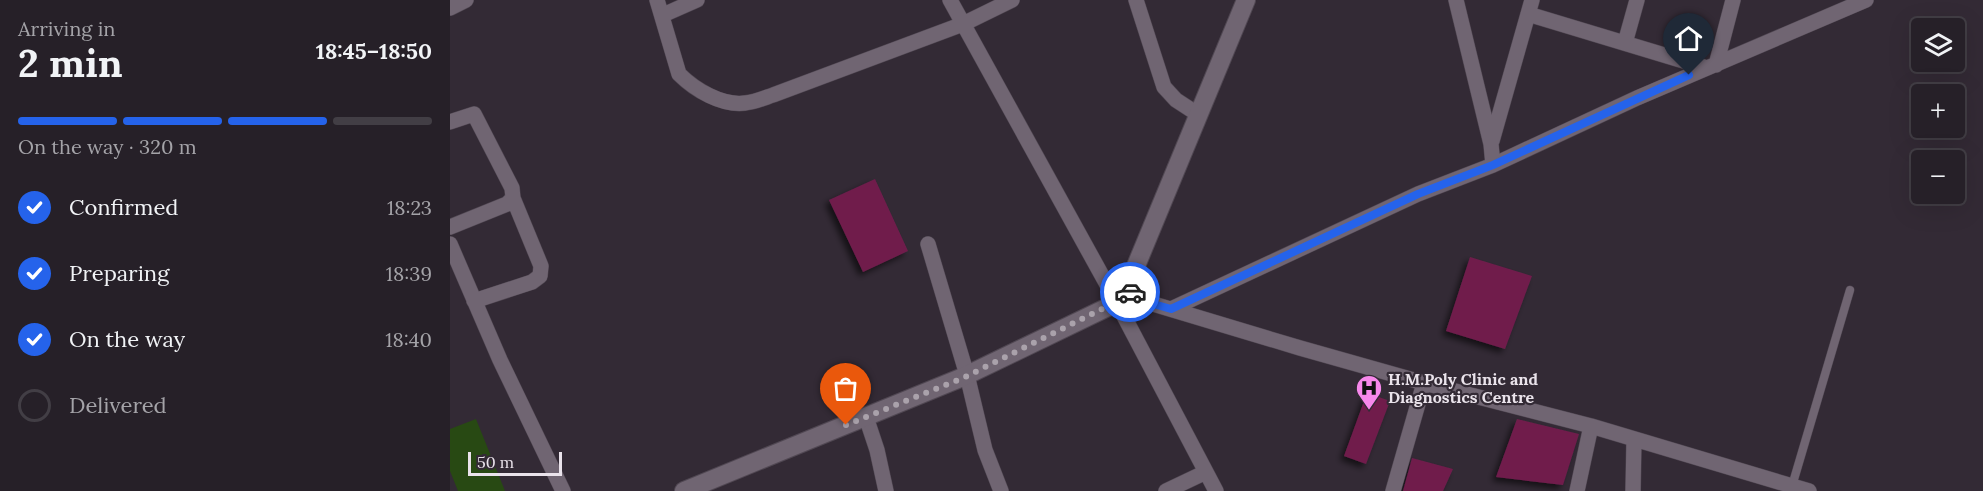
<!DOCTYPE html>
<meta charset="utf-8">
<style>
body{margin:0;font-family:Lora,serif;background:#322d34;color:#f1f3f6;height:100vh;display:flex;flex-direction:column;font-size:22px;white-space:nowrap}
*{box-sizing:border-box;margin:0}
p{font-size:20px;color:#a4a3a8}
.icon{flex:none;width:33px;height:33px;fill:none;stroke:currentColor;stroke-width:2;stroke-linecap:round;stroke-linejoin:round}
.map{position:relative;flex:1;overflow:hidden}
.details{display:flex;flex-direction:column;background:#262028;width:450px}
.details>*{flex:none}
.tools{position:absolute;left:1461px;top:18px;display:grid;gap:12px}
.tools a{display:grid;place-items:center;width:54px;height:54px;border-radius:6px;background:#262028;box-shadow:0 6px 24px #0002,0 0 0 2px #423e45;font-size:30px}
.scale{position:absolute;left:18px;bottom:15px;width:94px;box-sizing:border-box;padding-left:6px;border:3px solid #eae3eb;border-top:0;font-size:16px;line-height:21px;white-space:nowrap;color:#eae3eb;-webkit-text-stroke:4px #332a35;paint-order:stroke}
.pin{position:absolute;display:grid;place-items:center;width:51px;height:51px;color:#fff;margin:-62px -26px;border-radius:50% 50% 50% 0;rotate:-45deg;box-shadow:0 0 6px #0007}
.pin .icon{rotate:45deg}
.courier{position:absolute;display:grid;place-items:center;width:60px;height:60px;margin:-30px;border:4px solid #2563eb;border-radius:50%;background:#fff;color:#222;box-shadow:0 2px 8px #0007}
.headline em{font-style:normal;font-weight:700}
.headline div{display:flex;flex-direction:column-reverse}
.headline{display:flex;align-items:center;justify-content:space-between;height:102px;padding:0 18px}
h1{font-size:39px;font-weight:700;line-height:45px}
.bar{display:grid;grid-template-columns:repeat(4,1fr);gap:9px 6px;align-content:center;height:72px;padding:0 18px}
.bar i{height:8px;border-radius:4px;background:#423e45}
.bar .current{background:#2563eb}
.bar p{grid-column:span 4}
ol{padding:0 18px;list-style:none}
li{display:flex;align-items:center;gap:18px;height:66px}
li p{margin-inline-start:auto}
li .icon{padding:6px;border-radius:50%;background:#2563eb;color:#fff;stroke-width:4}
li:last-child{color:#a4a3a8}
li i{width:33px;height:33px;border:3px solid #423e45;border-radius:50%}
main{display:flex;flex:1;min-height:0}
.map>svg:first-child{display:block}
.green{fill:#284913}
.building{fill:#6f1d4c;filter:url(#shadow)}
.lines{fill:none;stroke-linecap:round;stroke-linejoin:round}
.lane-casing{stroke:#514853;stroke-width:9}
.street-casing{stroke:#514853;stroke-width:16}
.secondary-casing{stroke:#514853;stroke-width:20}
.lane{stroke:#706572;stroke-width:8}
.street{stroke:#706572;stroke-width:15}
.secondary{stroke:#706572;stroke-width:18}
.done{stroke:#aaa2ab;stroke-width:6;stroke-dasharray:0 10.8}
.route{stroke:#2563eb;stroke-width:8}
.labels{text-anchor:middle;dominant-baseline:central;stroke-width:4.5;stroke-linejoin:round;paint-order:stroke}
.poi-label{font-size:16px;font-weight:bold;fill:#eae3eb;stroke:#332a35;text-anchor:start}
</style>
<main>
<section class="details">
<div class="headline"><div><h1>2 min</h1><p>Arriving in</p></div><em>18:45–18:50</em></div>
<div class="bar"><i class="current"></i><i class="current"></i><i class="current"></i><i></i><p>On the way · 320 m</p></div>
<ol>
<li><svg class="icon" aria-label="check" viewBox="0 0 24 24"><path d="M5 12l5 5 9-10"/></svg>Confirmed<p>18:23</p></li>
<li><svg class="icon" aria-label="check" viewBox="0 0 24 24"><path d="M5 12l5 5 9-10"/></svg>Preparing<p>18:39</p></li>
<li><svg class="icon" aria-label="check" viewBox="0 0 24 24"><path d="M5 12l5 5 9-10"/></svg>On the way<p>18:40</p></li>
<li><i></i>Delivered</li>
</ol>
</section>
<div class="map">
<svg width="1533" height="491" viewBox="0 0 1533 491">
<defs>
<filter id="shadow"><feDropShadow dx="-4" dy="4" stdDeviation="3" flood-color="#0009"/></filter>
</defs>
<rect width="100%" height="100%" fill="#332a35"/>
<!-- green -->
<path class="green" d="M 26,419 L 55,491 L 8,491 L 0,471 L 0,429 Z"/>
<!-- building -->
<path class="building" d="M 425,179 L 458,251 L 413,272 L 379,200 Z
M 1020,257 L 1082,276 L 1055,349 L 996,331 Z
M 917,393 L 940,401 L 916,464 L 894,456 Z
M 1067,419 L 1129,434 L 1113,485 L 1046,477 Z
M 962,458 L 1003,469 L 993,491 L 953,491 Z"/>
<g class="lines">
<!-- lane casing -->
<g class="lane-casing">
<path id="lane" d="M 1342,486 L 1400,290"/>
</g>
<!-- street casing -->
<g class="street-casing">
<path id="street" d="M 207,0 L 229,74 C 245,90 272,106 295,103 C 305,102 314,98 323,95 L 513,24 L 562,0
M 500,0 L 666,301 L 766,491
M 686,0 L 714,87 L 726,100 L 749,115
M 1006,0 L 1041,144 L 1043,165
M 0,8 L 16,0
M 1078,14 L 1257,68
M 213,15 L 247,0
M 1175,43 L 1187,0
M 1266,65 L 1283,0
M 0,122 L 24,114 L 62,188 L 63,198 L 57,204 L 0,227
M 1042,141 L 1082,0
M 0,244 L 50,360 L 113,491
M 478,244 L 517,375 L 535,450 L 551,491
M 676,290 L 700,303 L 850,348 L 974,383 L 1141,426 L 1359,491
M 24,301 L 82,282 L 90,276 L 91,266 L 63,198
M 721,309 L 968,194 L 1043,165 L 1187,98 L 1416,0
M 416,417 L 427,450 L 436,491
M 716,491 L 756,472
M 943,491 L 974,383
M 1127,491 L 1141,426
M 1183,491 L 1184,439"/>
</g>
<!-- secondary casing -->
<g class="secondary-casing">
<path id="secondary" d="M 234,491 L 513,377 L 658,307 L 676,290 L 796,0"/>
</g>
<!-- lane -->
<use href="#lane" class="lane"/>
<!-- street -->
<use href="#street" class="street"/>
<!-- secondary -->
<use href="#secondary" class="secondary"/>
</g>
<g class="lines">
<!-- done -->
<path class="done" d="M 396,425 L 513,378 L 658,306 L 676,290 L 680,292"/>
<!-- route -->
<path class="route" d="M 680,292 L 700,303 L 721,309 L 968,194 L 1043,165 L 1239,75"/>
</g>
<!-- icons -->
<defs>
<g id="hospital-pin" transform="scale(1.35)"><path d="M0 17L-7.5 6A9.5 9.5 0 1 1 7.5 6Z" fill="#f788eb" stroke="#332a35"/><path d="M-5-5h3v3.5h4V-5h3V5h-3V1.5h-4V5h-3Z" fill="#111"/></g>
</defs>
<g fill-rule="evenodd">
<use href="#hospital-pin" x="919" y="388"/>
</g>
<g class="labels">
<!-- poi labels -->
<g class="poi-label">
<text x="938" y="379">H.M.Poly Clinic and<tspan x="938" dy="18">Diagnostics Centre</tspan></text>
</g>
</g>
</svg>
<div class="tools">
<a><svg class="icon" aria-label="layers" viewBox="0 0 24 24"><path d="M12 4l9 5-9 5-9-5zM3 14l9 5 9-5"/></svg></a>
<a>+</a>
<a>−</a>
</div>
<div class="scale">50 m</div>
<div class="pin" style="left:396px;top:425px;background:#ea580c"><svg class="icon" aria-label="bag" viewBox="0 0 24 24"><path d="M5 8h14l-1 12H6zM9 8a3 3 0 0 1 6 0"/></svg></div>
<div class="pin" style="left:1239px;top:75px;background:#1f2937"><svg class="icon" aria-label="home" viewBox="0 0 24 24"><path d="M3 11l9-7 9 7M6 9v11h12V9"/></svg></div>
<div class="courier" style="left:680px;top:292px"><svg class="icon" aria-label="car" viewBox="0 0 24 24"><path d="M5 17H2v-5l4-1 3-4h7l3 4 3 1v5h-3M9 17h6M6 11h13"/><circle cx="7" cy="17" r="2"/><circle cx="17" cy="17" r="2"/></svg></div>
</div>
</main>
